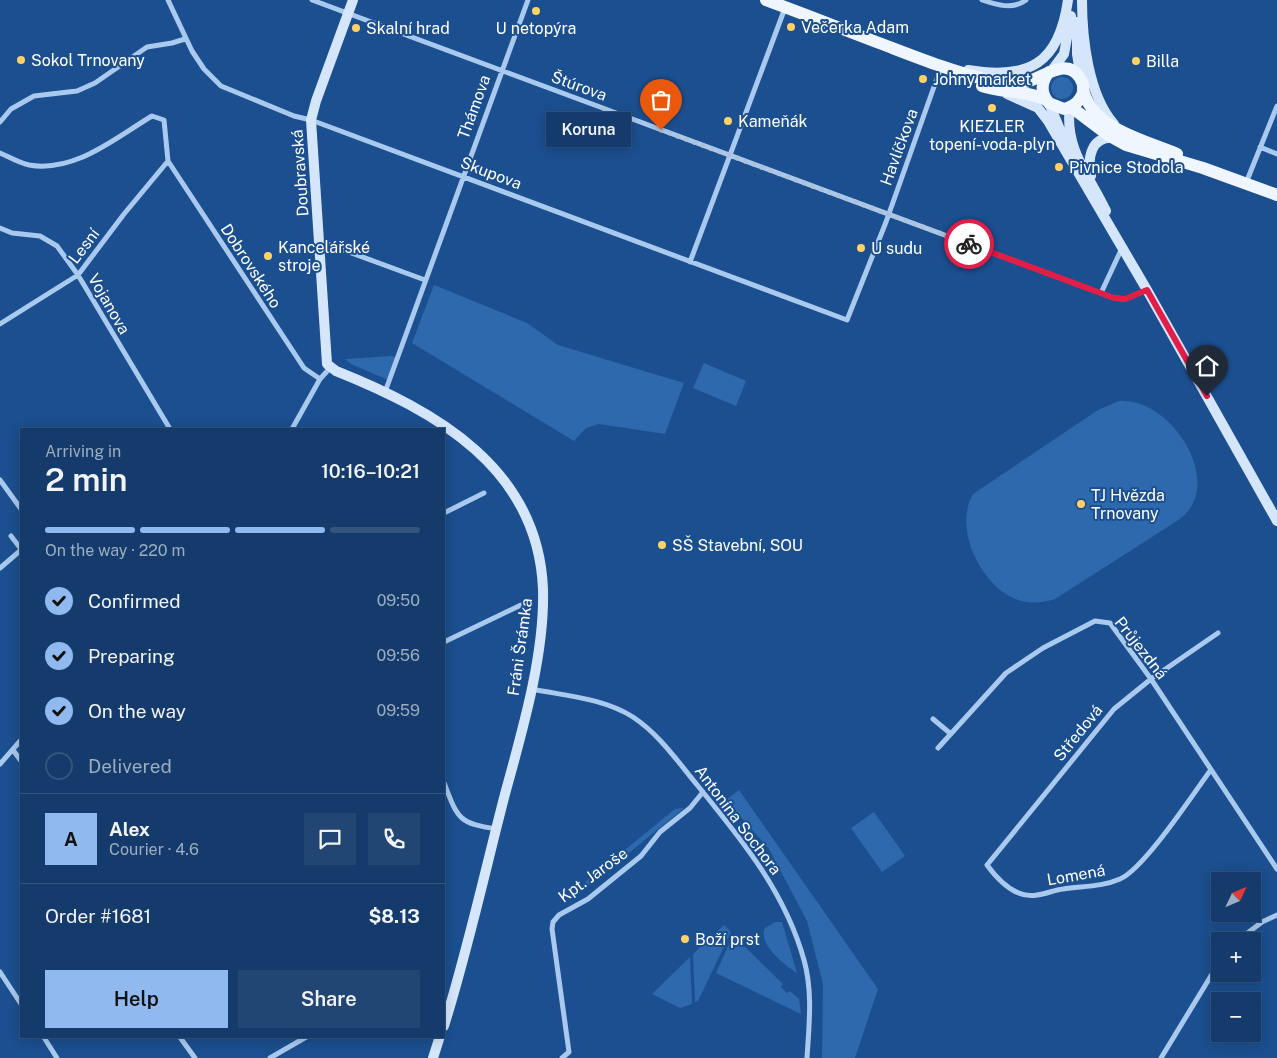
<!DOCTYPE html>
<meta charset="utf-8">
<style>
body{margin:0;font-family:"Public Sans",sans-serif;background:#214673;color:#f1f3f6;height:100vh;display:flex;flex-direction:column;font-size:19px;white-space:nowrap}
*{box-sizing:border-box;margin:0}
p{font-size:16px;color:#9dadc1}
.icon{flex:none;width:28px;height:28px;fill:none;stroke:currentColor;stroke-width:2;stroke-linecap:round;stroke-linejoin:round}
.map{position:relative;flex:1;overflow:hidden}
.drawer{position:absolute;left:20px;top:428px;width:425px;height:610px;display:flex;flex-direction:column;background:#143b6b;border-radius:0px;box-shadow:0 2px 12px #0003,0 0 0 1px #33557e}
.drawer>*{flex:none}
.needle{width:32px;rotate:46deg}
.fabs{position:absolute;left:1211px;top:872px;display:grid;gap:10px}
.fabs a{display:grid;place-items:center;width:50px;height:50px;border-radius:0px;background:#143b6b;box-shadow:0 2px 12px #0003,0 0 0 1px #33557e;font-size:25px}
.pin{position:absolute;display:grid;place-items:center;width:42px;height:42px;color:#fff;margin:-51px -21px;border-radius:50% 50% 50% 0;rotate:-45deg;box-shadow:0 0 5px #0007}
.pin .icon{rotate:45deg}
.courier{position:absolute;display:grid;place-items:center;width:50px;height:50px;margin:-25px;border:4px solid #e11d48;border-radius:50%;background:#fff;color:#222;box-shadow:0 1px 6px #0007}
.bubble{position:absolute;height:35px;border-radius:0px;background:#143b6b;box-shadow:0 2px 12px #0003,0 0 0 1px #33557e;font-size:16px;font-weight:600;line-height:35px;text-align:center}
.headline em{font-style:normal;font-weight:600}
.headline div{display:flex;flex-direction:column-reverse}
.headline{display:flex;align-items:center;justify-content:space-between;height:85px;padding:0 25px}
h1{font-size:32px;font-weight:600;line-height:38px}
.bar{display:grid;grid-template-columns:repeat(4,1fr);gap:8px 5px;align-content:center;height:60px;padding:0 25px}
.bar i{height:6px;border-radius:4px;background:#33557e}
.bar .selected{background:#90b9f0}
.bar p{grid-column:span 4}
.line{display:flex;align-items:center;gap:12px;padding:0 25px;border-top:1px solid #33557e}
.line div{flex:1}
.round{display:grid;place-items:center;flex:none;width:52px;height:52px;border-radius:0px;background:#214673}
ol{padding:0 25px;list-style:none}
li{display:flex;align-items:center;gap:15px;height:55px}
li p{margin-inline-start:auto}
li .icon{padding:5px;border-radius:50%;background:#90b9f0;color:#111;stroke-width:4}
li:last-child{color:#9dadc1}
li i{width:28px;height:28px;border:2px solid #33557e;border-radius:50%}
.button{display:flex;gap:10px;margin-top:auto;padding:10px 25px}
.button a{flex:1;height:58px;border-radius:0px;background:#90b9f0;color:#111;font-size:20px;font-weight:600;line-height:58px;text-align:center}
.button a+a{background:#214673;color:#f1f3f6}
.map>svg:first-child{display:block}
.green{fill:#2e69ad}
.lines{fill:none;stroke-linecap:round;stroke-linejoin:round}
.street{stroke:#a9c9ee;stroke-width:5}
.secondary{stroke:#d6e6fa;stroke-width:10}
.primary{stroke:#f0f6ff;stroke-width:12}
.done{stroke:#afc1d8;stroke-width:5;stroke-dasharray:0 9}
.route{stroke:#e11d48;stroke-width:6}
.poi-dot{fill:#ffd166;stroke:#1b4f8f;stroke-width:2}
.labels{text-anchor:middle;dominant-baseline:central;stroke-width:4;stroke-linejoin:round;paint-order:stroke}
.poi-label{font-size:16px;fill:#fff;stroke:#1b4f8f;text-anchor:start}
.street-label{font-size:16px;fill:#fff;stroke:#1b4f8f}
</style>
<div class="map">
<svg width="1277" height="1058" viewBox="0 0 1277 1058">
<rect width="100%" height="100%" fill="#1b4f8f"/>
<!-- green -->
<path class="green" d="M1051 88a11 11 0 1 1 22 0a11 11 0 1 1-22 0Z
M 434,285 L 527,323 L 558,345 L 684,383 L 665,434 L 599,424 L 586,428 L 574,441 L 412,343 Z
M 393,356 L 396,358 L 388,380 L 351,364 L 345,359 Z
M 704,363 L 746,381 L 736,406 L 693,388 Z
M 1119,401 C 1172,397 1229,487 1177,521 L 1055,599 C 1039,604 1023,604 1009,596 C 978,578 954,527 973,494 L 1098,410 Z
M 739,790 L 878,989 L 855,1058 L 822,1058 L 823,984 L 807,921 L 769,849 L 726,800 Z
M 683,808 L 683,809 L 578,894 L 583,884 L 675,809 Z
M 874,812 L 905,856 L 882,872 L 851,828 Z
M 775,922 L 782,922 L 797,973 C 785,966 757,943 765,928 Z
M 724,925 L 731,932 L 698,1001 L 695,1002 L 693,954 Z
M 733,935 L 783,984 L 781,987 L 787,993 L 790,991 L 799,999 L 801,1014 L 716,973 Z
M 690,957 L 692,1004 L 680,1008 L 652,994 Z"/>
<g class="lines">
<!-- street -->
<path class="street" d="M 168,0 L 192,51 L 204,69 L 221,86 L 294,116 L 311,120 L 847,320 L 886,222 L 941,67
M 312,0 L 1114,298 L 1125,299 L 1147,290
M 982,0 C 997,5 1013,10 1026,0
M 0,122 L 11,109 L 34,96 L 77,91 L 95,83 L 147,47 L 172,43 L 185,39
M 1260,147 L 1277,154
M 0,153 C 9,157 19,163 29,165 C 75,173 115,138 152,116 L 164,120 L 168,161 L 304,368 L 320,379
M 1246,183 L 1277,106
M 0,228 L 12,233 L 40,236 L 57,246 L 78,275 L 170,429
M 319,241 L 425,280
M 690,262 L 785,8
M 1101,293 L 1122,248
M 0,324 L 78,275 L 124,214 L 168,161
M 385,392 L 528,0
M 292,429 L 320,379 L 330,368
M 0,480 L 21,509
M 444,513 L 484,493
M 11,536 L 21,549
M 0,568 L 21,550
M 444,642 L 521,605
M 532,689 C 566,696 603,698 633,717 C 660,735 678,762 698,786 C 742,840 785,892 804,960 C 813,992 809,1025 807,1058
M 933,719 L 951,734
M 938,748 L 1006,673 L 1043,648 L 1095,621 L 1110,623 L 1151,679 L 1277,869
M 13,750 L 21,761
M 0,764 L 21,740
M 1210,771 C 1193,794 1144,869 1120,879 C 1102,887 1082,886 1063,889 C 1054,890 1046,894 1037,895 C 1016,899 998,880 987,865 L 1114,709 L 1151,679 L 1218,633
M 444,783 C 458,819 458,823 497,829
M 1237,941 L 1262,922 L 1277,915
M 0,972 L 21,1004
M 43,1036 L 57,1058
M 179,1036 L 195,1058
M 270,1058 L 308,1036
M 562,1058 L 569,1052 L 552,929 L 553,922 L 559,915 L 588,899 L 641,856 L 660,832 L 690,808 L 703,792
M 1161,1058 L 1220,961"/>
<!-- secondary -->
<path class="secondary" d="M 353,0 L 316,101 L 311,120 L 327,364 L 336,371 C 436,411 538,468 543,589 C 545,654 522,732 505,794 C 485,871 468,949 444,1026
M 1082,0 C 1082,37 1088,95 1114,124
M 1077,22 L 1077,54 L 1081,79
M 968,70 C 1029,80 1059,64 1068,0
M 1052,70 L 1064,54 L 1071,16
M 1007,94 L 1038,108 L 1048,121 L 1147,290 L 1277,521
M 1049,103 L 1065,142
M 1070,107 C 1064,148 1089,175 1106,211
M 1091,176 C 1087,158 1091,136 1114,138
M 433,1058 L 440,1036"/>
<!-- primary -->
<path class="primary" d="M 766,0 C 807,15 847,31 887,46 C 921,59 954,72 988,80 C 1001,83 1013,84 1026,82 C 1043,78 1067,56 1080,78 C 1089,92 1078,106 1064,109 L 1049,103 C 1040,93 1041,82 1049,72
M 982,86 C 1002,93 1027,90 1046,100
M 1083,88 C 1090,129 1145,140 1177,154
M 1071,107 L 1108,135 L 1126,145 L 1203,168 L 1277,195"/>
</g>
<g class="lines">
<!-- done -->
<path class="done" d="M 661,130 L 969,244"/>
<!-- route -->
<path class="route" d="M 969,244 L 1114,298 L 1125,299 L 1147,290 L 1207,396"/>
</g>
<!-- markers -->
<g class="poi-dot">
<circle cx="536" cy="11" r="5"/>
<circle cx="791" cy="27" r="5"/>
<circle cx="356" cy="28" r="5"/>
<circle cx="21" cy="60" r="5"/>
<circle cx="1136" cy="61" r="5"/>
<circle cx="923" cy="79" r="5"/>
<circle cx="992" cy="108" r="5"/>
<circle cx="728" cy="121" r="5"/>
<circle cx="1059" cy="167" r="5"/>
<circle cx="861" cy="248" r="5"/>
<circle cx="268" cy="256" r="5"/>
<circle cx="1081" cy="504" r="5"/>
<circle cx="662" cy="545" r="5"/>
<circle cx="685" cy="939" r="5"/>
</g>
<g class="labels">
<!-- poi labels -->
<g class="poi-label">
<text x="801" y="27">Večerka Adam</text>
<text x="366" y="28">Skalní hrad</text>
<text x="536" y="28" text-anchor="middle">U netopýra</text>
<text x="31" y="60">Sokol Trnovany</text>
<text x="1146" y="61">Billa</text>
<text x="933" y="79">Johny market</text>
<text x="738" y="121">Kameňák</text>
<text x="992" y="126" text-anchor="middle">KIEZLER<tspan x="992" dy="18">topení-voda-plyn</tspan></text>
<text x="1069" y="167">Pivnice Stodola</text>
<text x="278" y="247">Kancelářské<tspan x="278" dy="18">stroje</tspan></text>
<text x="871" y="248">U sudu</text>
<text x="1091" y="495">TJ Hvězda<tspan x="1091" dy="18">Trnovany</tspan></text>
<text x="672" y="545">SŠ Stavební, SOU</text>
<text x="695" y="939">Boží prst</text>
</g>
<!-- street labels -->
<g class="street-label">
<text transform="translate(579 86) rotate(20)">Štúrova</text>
<text transform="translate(474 107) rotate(-70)">Thámova</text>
<text transform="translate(899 147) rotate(-70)">Havlíčkova</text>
<text transform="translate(300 173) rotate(-94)">Doubravská</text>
<text transform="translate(491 173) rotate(21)">Skupova</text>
<text transform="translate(84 246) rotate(-53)">Lesní</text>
<text transform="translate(251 266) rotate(57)">Dobrovského</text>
<text transform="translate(109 304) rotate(60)">Vojanova</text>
<text transform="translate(520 647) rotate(-82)">Fráni Šrámka</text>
<text transform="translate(1141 648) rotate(52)">Průjezdná</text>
<text transform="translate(1078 733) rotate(-51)">Středová</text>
<text transform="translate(738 820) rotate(53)">Antonína Sochora</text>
<text transform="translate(593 875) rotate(-36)">Kpt. Jaroše</text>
<text transform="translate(1076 875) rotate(-10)">Lomená</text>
</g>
</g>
</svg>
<div class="fabs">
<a><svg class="needle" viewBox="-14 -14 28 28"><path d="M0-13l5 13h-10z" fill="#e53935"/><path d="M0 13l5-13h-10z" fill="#9dadc1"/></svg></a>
<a>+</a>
<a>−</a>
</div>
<div class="pin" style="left:661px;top:130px;background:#ea580c"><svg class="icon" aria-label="bag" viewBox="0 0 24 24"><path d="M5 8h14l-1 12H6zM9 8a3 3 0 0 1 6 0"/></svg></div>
<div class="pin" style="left:1207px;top:396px;background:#1f2937"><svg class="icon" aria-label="home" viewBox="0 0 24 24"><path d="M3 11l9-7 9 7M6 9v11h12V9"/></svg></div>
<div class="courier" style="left:969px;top:244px"><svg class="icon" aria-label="bike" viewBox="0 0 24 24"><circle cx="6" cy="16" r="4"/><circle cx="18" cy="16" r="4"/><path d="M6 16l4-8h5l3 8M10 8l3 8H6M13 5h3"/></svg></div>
<div class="bubble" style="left:546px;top:112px;width:85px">Koruna</div>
<section class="drawer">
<div class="headline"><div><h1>2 min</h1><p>Arriving in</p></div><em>10:16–10:21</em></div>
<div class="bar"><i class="selected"></i><i class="selected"></i><i class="selected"></i><i></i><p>On the way · 220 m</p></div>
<ol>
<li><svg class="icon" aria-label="check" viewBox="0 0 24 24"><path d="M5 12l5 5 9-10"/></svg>Confirmed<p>09:50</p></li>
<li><svg class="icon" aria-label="check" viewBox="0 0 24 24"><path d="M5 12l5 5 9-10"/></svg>Preparing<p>09:56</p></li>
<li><svg class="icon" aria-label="check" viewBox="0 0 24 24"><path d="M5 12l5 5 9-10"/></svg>On the way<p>09:59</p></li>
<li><i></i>Delivered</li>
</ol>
<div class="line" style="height:90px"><b class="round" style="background:#90b9f0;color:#111">A</b><div><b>Alex</b><p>Courier · 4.6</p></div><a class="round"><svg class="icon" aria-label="chat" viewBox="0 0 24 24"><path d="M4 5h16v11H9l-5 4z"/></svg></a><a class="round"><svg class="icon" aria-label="phone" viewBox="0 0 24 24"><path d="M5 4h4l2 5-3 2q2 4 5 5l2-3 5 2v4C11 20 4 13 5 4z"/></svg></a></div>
<div class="line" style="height:65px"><div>Order #1681</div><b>$8.13</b></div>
<div class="button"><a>Help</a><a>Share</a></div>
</section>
</div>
